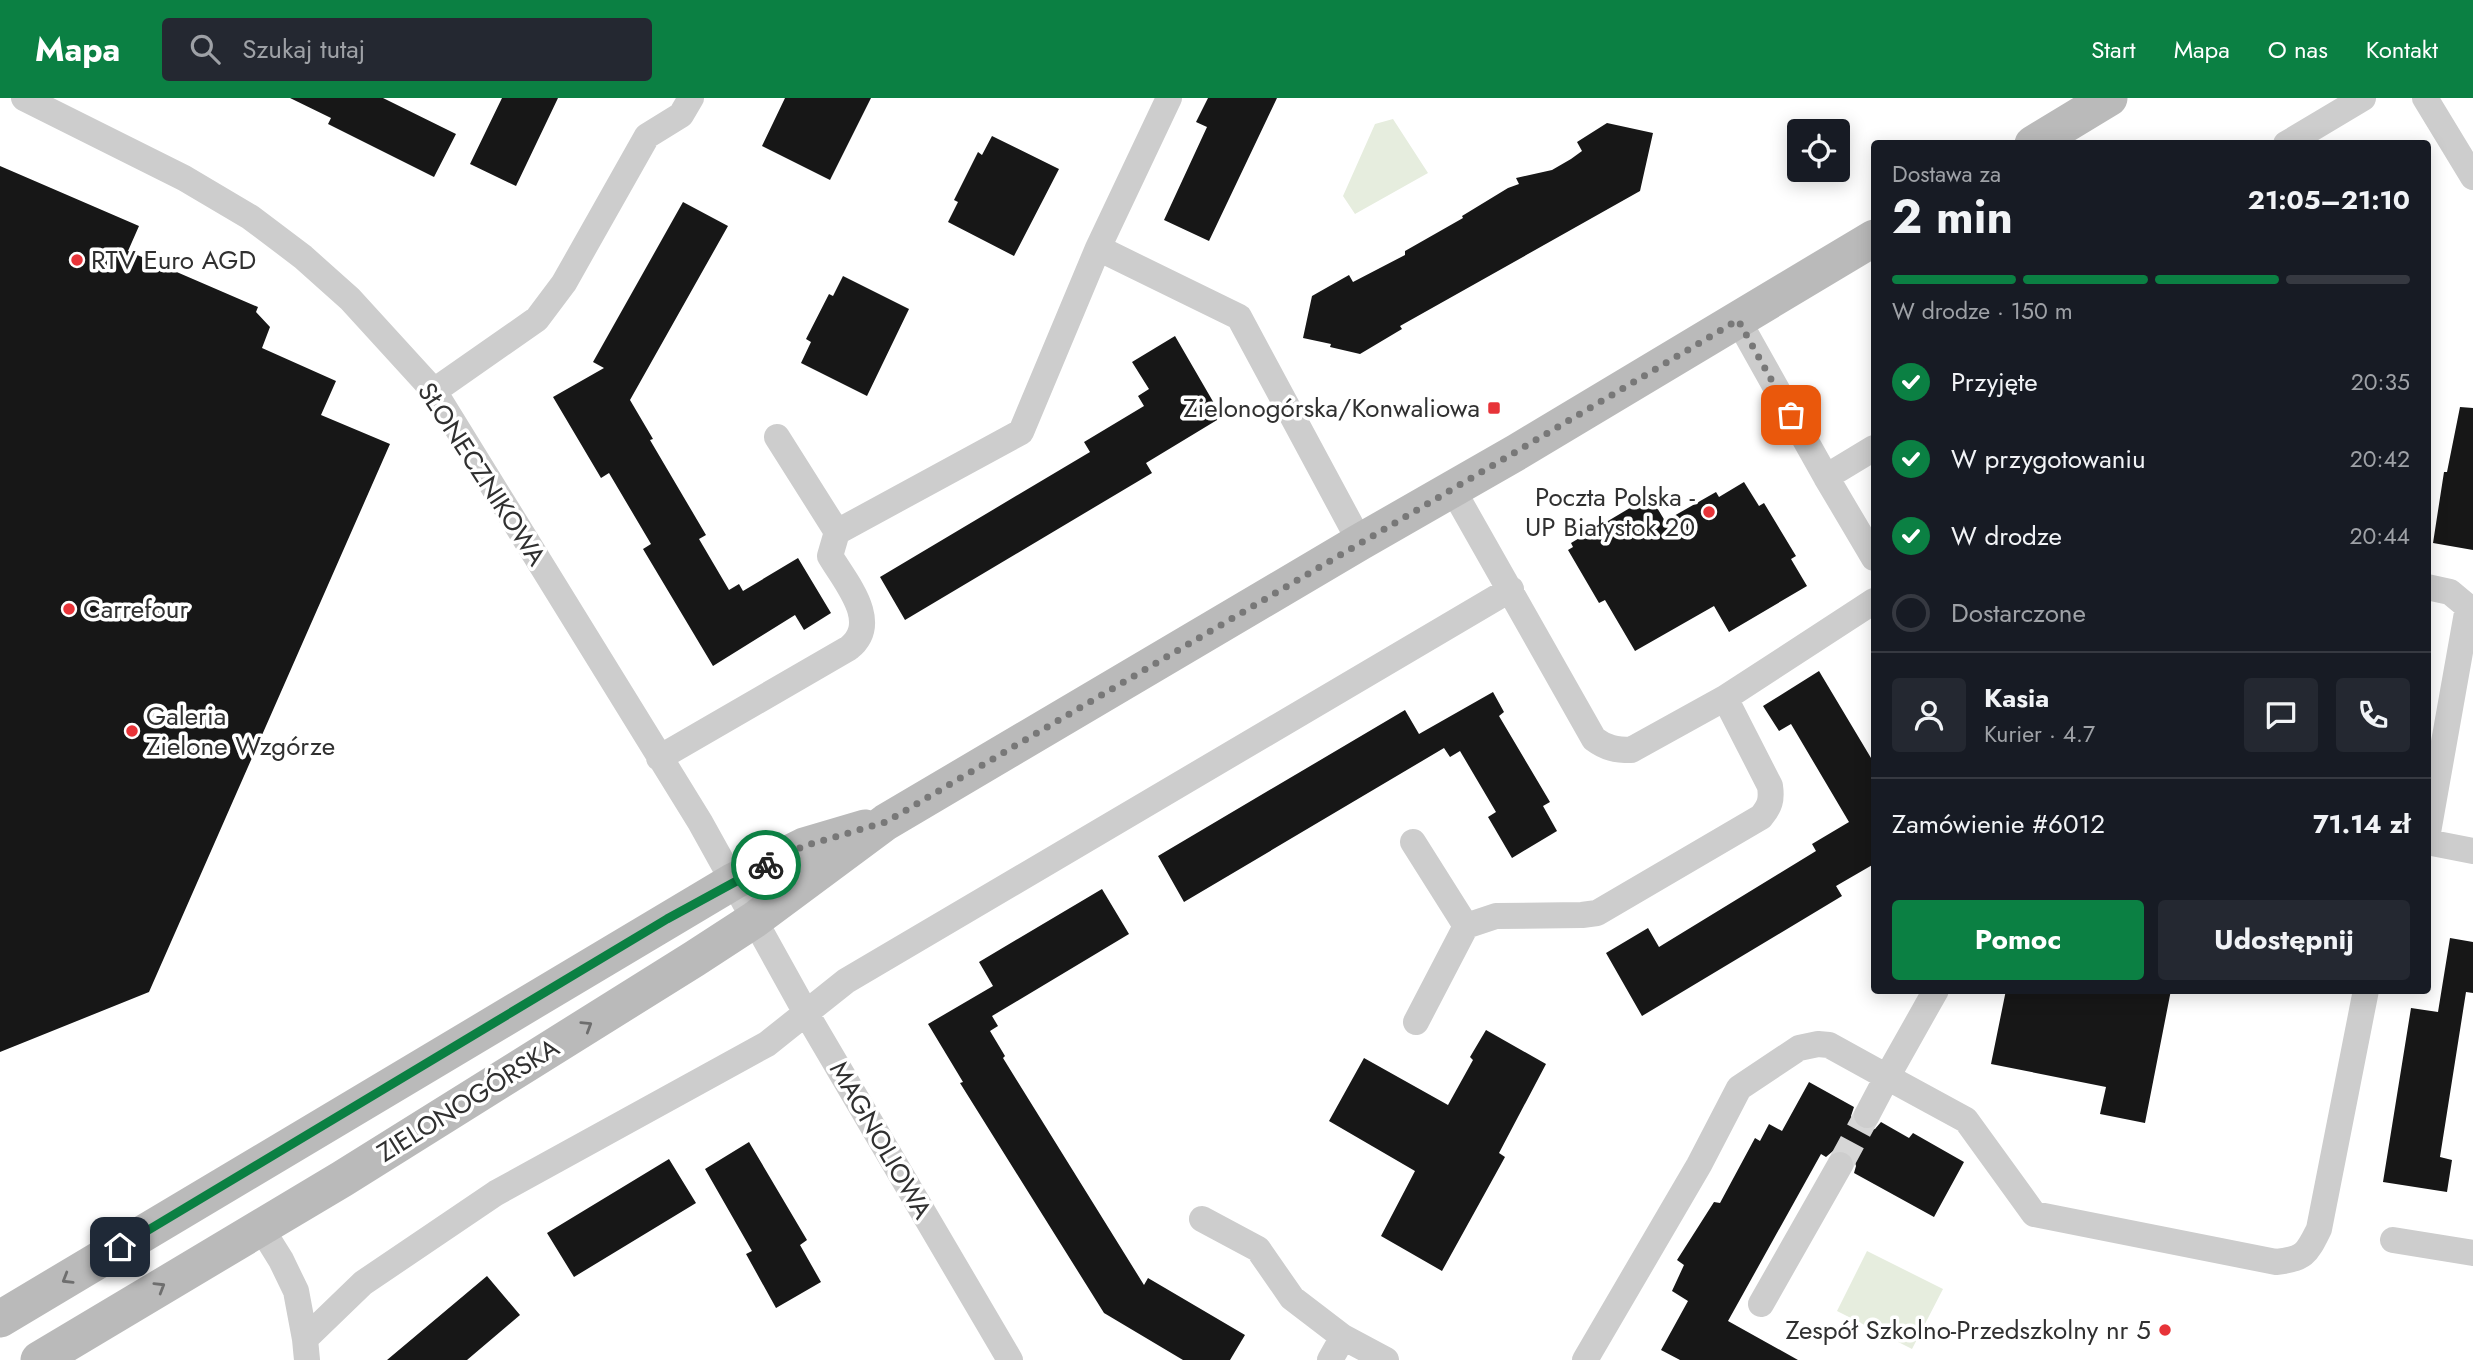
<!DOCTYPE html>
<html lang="pl">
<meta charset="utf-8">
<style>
body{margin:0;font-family:Jost,sans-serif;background:#242831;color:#f1f3f6;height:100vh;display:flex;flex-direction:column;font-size:26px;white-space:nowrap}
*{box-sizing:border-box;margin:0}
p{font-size:23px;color:#9ea1a6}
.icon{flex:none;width:38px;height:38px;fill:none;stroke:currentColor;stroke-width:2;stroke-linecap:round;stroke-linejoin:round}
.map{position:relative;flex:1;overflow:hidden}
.sheet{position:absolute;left:1871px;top:42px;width:560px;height:854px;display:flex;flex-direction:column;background:#171b24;border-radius:7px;box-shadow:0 4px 18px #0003}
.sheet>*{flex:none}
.fabs{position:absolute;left:1787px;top:21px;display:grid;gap:14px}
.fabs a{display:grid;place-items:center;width:63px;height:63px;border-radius:7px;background:#171b24;box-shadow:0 4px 18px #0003;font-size:35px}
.pin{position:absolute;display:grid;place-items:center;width:60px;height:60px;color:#fff;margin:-30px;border-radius:14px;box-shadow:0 4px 10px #0006}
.courier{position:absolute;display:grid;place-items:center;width:70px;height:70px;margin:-35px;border:5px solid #0b8043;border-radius:50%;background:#fff;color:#222;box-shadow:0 2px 9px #0007}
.headline em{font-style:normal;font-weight:700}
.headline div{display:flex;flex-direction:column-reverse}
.headline{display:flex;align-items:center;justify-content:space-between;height:119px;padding:0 21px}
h1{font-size:46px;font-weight:700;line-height:52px}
.bar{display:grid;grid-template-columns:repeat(4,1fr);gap:10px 7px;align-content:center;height:84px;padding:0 21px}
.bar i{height:9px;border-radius:5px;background:#363941}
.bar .on{background:#0b8043}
.bar p{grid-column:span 4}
.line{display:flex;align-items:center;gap:18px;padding:0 21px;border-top:2px solid #363941}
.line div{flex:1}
.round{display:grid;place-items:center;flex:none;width:74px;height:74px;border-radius:7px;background:#242831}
ol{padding:0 21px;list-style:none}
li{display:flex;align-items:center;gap:21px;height:77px}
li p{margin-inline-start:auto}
li .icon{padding:7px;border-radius:50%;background:#0b8043;color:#fff;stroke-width:4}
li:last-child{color:#9ea1a6}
li i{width:38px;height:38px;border:4px solid #363941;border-radius:50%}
.cta{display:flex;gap:14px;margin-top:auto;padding:14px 21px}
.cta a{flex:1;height:80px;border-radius:7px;background:#0b8043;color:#fff;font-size:28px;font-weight:700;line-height:80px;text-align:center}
.cta a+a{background:#242831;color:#f1f3f6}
header{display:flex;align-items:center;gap:42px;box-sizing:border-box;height:98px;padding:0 35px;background:#0b8043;color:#fff}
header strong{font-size:33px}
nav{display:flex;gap:38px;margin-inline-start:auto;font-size:24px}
.search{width:490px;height:63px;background:#242831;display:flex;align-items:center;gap:18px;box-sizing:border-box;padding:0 24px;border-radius:7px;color:#9ea1a6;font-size:26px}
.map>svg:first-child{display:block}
.green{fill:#e6edde}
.building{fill:#171717}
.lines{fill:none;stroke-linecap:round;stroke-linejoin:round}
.street-tunnel{stroke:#d6d6d6;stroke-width:26;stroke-dasharray:26 13;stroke-linecap:butt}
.street{stroke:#cdcdcd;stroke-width:26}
.secondary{stroke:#bababa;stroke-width:37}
.oneway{stroke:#6e6e6e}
.done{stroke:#787878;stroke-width:7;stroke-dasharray:0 12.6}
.route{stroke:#0b8043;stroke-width:9}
.poi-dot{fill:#e73338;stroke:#fff;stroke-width:2.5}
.labels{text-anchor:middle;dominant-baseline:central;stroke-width:7;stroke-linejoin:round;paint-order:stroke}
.poi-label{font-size:26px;fill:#303030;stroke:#fff;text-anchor:start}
.street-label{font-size:26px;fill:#303030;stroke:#fff}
</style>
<header>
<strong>Mapa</strong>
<div class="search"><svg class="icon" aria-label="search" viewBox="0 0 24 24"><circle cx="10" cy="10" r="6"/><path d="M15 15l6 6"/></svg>Szukaj tutaj</div>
<nav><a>Start</a><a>Mapa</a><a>O nas</a><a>Kontakt</a></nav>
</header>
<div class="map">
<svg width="2473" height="1262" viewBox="0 0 2473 1262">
<rect width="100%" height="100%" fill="#fff"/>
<!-- green -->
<path class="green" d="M 1393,21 L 1428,75 L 1355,116 L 1343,98 L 1375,26 Z
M 1867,1153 L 1943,1191 L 1912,1251 L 1837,1213 Z"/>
<!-- building -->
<path class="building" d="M 290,0 L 383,0 L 456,36 L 434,79 L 328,26 L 331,20 Z
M 502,0 L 558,0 L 516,88 L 470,66 Z
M 785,0 L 871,0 L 830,82 L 762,48 Z
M 1208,0 L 1277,0 L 1209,143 L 1164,122 L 1207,29 L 1196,24 Z
M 1607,25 L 1653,35 L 1640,93 L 1400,228 L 1402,231 L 1360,256 L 1330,249 L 1331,246 L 1303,240 L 1312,198 L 1349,177 L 1353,184 L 1405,157 L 1405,153 L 1463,120 L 1462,118 L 1508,90 L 1519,86 L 1516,80 L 1552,72 L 1571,61 L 1582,53 L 1577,44 Z
M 992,38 L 1059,71 L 1014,158 L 948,124 L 958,104 L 954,102 L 978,54 L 982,57 Z
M 0,68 L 139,128 L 128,153 L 258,209 L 256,214 L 270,229 L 262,250 L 336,283 L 321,317 L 390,346 L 149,894 L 0,954 Z
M 683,104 L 728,128 L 630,302 L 653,341 L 650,342 L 706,437 L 699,441 L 729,492 L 739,486 L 743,493 L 798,460 L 831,515 L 804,532 L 795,517 L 713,568 L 643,451 L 651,446 L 609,375 L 601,380 L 553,299 L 604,270 L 593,264 Z
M 843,178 L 909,211 L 867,298 L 801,265 L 811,244 L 806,241 L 829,196 L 833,198 Z
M 1175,238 L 1222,319 L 1146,365 L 1152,375 L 905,522 L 880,479 L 1090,354 L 1084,344 L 1144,308 L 1138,298 L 1149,291 L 1132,264 Z
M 2460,309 L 2473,310 L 2473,452 L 2433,445 L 2444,374 L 2447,374 Z
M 1744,384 L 1759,408 L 1764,405 L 1796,458 L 1791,461 L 1807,488 L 1729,534 L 1714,508 L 1635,553 L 1605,502 L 1599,505 L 1568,452 L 1573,449 L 1571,445 L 1650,398 L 1665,423 L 1716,394 L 1719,399 Z
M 1819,573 L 1874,665 L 1874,766 L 1836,788 L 1842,798 L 1642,918 L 1606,855 L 1648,830 L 1659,849 L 1816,753 L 1812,746 L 1849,724 L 1791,626 L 1779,633 L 1763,608 Z
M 1493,594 L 1504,614 L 1499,618 L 1550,704 L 1543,708 L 1557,733 L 1512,760 L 1488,719 L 1496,714 L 1460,653 L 1450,659 L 1444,650 L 1184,804 L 1158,758 L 1405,612 L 1419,636 Z
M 1102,791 L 1129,836 L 992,918 L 998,928 L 990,933 L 1005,958 L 1003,960 L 1144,1187 L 1148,1180 L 1245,1237 L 1230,1262 L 1183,1262 L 1104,1215 L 960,985 L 963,984 L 928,926 L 993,888 L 979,864 Z
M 2450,840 L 2473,844 L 2473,895 L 2466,894 L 2440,1059 L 2452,1062 L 2447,1094 L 2383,1084 L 2411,910 L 2438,914 Z
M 2006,892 L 2171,892 L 2145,1025 L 2100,1016 L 2106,989 L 1991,966 Z
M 1486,932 L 1546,966 L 1499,1055 L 1505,1059 L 1442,1173 L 1381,1138 L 1415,1073 L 1329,1023 L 1364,960 L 1448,1007 L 1473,962 L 1470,959 Z
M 1809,984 L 1854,1009 L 1851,1018 L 1854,1026 L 1860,1031 L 1868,1033 L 1875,1031 L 1881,1024 L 1909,1040 L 1913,1035 L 1964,1064 L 1934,1119 L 1854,1075 L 1856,1068 L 1854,1060 L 1847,1053 L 1841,1051 L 1833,1053 L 1826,1059 L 1821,1056 L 1728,1223 L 1798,1262 L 1680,1262 L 1661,1252 L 1688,1203 L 1672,1193 L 1684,1167 L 1677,1162 L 1714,1104 L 1720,1105 L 1755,1040 L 1760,1043 L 1769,1026 L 1782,1033 Z
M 749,1044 L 807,1142 L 800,1147 L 821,1184 L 776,1210 L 746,1156 L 752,1153 L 705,1071 Z
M 669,1061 L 696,1105 L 574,1179 L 547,1135 Z
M 487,1178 L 520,1217 L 467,1262 L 387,1262 Z"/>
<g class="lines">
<!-- street-tunnel -->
<path class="street-tunnel" d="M 1840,1067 L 1867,1017"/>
<!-- street -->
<path class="street" d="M 24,0 L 184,80 L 250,119 L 303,159 L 350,201 L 434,293 L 700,724 L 806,915 L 1010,1262
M 1169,0 L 1098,150 L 1239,219 L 1360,444
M 2425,0 L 2473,79
M 2286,46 L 2363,0
M 1738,222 L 1826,379 L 1874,460
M 434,293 L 537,221 L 564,185 L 647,38 L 681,17 L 691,0
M 777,339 L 837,434
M 1826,379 L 1874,350
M 1453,392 L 1594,641 C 1606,650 1616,652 1631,652 L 1725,600 L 1770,688 C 1772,702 1770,708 1761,719 L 1597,815 L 1582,817 L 1496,818 L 1466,828
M 2427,489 L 2450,494 L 2468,509 L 2427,740
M 1725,600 L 1874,503
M 659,660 L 849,550 C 881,524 846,485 830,458 L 837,434 L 1021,334 L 1098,150
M 1413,744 L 1466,828 L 1416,924
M 2427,744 L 2473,753
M 1936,892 L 1887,979 L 1966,1022 L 2034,1116 L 2276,1164 C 2305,1161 2307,1155 2319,1131 L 2366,892
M 1202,1121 L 1258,1151 L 1292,1200 L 1343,1239 L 1330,1262
M 261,1130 L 281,1162 L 296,1193 L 305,1241
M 2393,1142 L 2473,1155
M 1761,1206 L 1840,1067
M 1343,1239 L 1386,1262
M 307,1262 L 305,1241 L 363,1185 L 496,1095 L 767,946 L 846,883 L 1511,491
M 1585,1262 L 1699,1067 L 1739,990 L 1799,950 L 1818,946 L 1829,947 L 1887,979 L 1867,1017"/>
<!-- secondary -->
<path class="secondary" d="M 2033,46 L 2109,0
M 0,1221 L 734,783 L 804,748 L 865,730
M 39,1262 L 342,1081 L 694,861 L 754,822 L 886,724 L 1360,444 L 1517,354 L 1874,140"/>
</g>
<!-- one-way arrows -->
<defs><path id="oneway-chevron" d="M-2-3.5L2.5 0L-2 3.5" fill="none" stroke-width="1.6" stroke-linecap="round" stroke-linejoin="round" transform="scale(1.75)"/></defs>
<g class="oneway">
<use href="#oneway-chevron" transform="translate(587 928) rotate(-32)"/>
<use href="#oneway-chevron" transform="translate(67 1181) rotate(149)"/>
<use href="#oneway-chevron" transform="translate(160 1189) rotate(-31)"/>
</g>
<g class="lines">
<!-- done -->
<path class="done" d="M 766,767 L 804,748 L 886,724 C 1170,556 1455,391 1738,222 L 1791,317"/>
<!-- route -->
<path class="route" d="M 120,1149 L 667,821 L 766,767"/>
</g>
<!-- markers -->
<g class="poi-dot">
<circle cx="77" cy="162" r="7"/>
<rect x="1487" y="303" width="14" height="14" rx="3.5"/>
<circle cx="1709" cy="414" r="7"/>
<circle cx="69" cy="511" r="7"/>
<circle cx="132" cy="633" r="7"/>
<circle cx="2165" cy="1232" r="7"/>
</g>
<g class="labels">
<!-- poi labels -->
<g class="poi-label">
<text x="91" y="162">RTV Euro AGD</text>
<text x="1480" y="310" text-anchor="end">Zielonogórska/Konwaliowa</text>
<text x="1695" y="399" text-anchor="end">Poczta Polska -<tspan x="1695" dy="30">UP Białystok 20</tspan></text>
<text x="83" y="511">Carrefour</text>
<text x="146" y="618">Galeria<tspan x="146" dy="30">Zielone Wzgórze</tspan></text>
<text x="2151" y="1232" text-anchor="end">Zespół Szkolno-Przedszkolny nr 5</text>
</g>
<!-- street labels -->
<g class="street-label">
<text transform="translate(482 376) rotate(57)">SŁONECZNIKOWA</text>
<text transform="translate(468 1002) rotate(-32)">ZIELONOGÓRSKA</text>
<text transform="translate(881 1042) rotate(60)">MAGNOLIOWA</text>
</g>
</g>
</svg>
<div class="fabs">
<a><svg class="icon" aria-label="locate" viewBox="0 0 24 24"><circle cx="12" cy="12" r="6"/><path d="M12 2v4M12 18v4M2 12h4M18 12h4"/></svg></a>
</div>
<div class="pin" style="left:1791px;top:317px;background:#ea580c"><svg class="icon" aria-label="bag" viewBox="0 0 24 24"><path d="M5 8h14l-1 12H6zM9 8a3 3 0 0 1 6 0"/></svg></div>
<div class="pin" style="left:120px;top:1149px;background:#1f2937"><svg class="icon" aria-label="home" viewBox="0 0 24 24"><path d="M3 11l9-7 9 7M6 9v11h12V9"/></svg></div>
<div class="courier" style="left:766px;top:767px"><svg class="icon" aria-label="bike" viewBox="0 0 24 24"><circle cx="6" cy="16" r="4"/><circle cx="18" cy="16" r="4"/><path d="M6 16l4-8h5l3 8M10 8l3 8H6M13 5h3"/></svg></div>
<section class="sheet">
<div class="headline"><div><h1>2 min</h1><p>Dostawa za</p></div><em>21:05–21:10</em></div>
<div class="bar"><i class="on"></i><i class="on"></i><i class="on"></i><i></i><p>W drodze · 150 m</p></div>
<ol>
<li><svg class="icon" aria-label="check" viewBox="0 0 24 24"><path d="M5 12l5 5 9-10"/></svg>Przyjęte<p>20:35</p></li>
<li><svg class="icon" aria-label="check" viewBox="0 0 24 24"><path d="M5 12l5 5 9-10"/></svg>W przygotowaniu<p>20:42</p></li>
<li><svg class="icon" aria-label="check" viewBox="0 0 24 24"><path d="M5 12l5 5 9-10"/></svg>W drodze<p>20:44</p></li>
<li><i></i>Dostarczone</li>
</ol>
<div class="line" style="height:126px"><a class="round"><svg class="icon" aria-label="person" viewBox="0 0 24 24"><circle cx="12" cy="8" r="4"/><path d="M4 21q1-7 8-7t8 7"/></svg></a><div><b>Kasia</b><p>Kurier · 4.7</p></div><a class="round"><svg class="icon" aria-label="chat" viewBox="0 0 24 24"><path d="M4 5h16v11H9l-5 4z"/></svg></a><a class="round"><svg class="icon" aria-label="phone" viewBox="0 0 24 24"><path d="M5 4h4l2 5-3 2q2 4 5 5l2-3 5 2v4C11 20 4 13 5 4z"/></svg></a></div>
<div class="line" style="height:91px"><div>Zamówienie #6012</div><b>71.14 zł</b></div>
<div class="cta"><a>Pomoc</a><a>Udostępnij</a></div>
</section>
</div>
